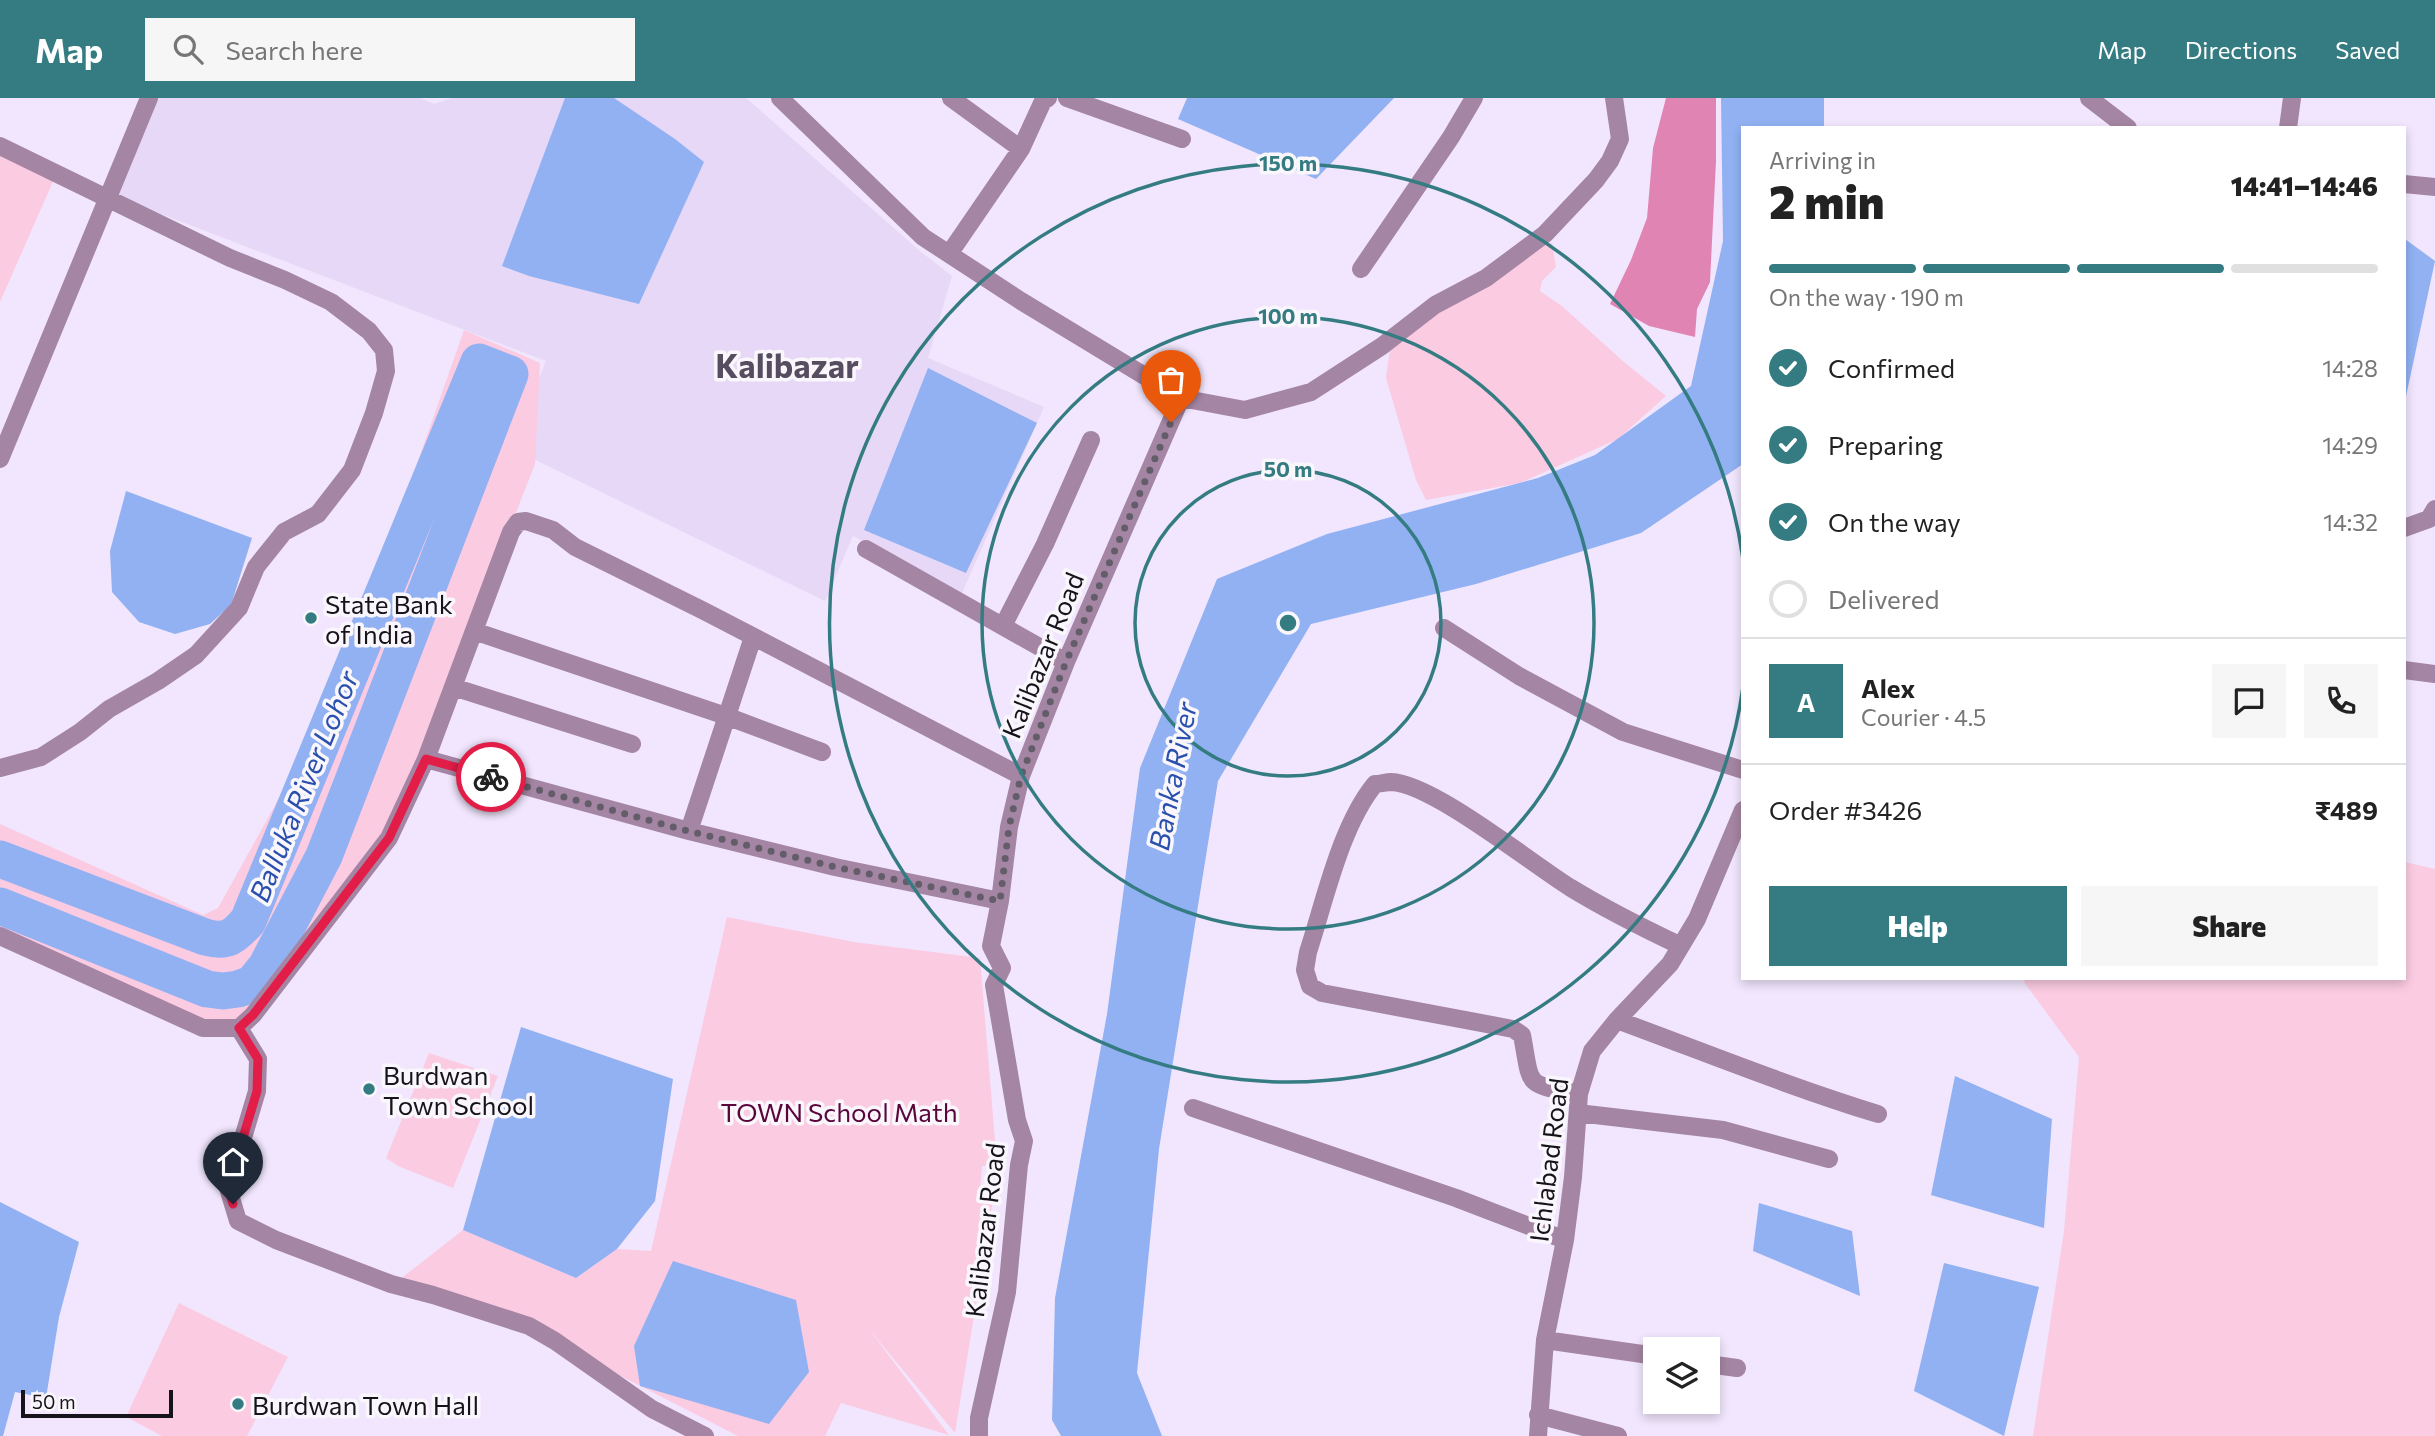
<!DOCTYPE html>
<meta charset="utf-8">
<style>
body{margin:0;font-family:Commissioner,sans-serif;background:#f6f6f6;color:#222;height:100vh;display:flex;flex-direction:column;font-size:26px;white-space:nowrap}
*{box-sizing:border-box;margin:0}
p{font-size:23px;color:#767676}
.icon{flex:none;width:38px;height:38px;fill:none;stroke:currentColor;stroke-width:2;stroke-linecap:round;stroke-linejoin:round}
.map{position:relative;flex:1;overflow:hidden}
.drawer{position:absolute;left:1741px;top:28px;width:665px;height:854px;display:flex;flex-direction:column;background:#fff;border-radius:0px;box-shadow:0 4px 10px #0003}
.drawer>*{flex:none}
.fabs{position:absolute;left:1643px;top:1239px;display:grid;gap:14px}
.fabs a{display:grid;place-items:center;width:77px;height:77px;border-radius:0px;background:#fff;box-shadow:0 4px 10px #0003;font-size:35px}
.scale{position:absolute;left:21px;bottom:18px;width:152px;box-sizing:border-box;padding-left:7px;border:4px solid #17131b;border-top:0;font-size:19px;line-height:24px;white-space:nowrap;color:#17131b;-webkit-text-stroke:5px #faf7fc;paint-order:stroke}
.pin{position:absolute;display:grid;place-items:center;width:60px;height:60px;color:#fff;margin:-72px -30px;border-radius:50% 50% 50% 0;rotate:-45deg;box-shadow:0 0 7px #0007}
.pin .icon{rotate:45deg}
.courier{position:absolute;display:grid;place-items:center;width:70px;height:70px;margin:-35px;border:5px solid #e11d48;border-radius:50%;background:#fff;color:#222;box-shadow:0 2px 9px #0007}
.head em{font-style:normal;font-weight:800}
.head div{display:flex;flex-direction:column-reverse}
.head{display:flex;align-items:center;justify-content:space-between;height:119px;padding:0 28px}
h1{font-size:46px;font-weight:800;line-height:52px}
.bar{display:grid;grid-template-columns:repeat(4,1fr);gap:10px 7px;align-content:center;height:84px;padding:0 28px}
.bar i{height:9px;border-radius:5px;background:#e0e0e0}
.bar .selected{background:#347c82}
.bar p{grid-column:span 4}
.line{display:flex;align-items:center;gap:18px;padding:0 28px;border-top:2px solid #e0e0e0}
.line div{flex:1}
.round{display:grid;place-items:center;flex:none;width:74px;height:74px;border-radius:0px;background:#f6f6f6}
ol{padding:0 28px;list-style:none}
li{display:flex;align-items:center;gap:21px;height:77px}
li p{margin-inline-start:auto}
li .icon{padding:7px;border-radius:50%;background:#347c82;color:#fff;stroke-width:4}
li:last-child{color:#767676}
li i{width:38px;height:38px;border:4px solid #e0e0e0;border-radius:50%}
.action{display:flex;gap:14px;margin-top:auto;padding:14px 28px}
.action a{flex:1;height:80px;border-radius:0px;background:#347c82;color:#fff;font-size:28px;font-weight:800;line-height:80px;text-align:center}
.action a+a{background:#f6f6f6;color:#222}
header{display:flex;align-items:center;gap:42px;box-sizing:border-box;height:98px;padding:0 35px;background:#347c82;color:#fff}
header strong{font-size:33px}
nav{display:flex;gap:38px;margin-inline-start:auto;font-size:24px}
.search{width:490px;height:63px;background:#f6f6f6;display:flex;align-items:center;gap:18px;box-sizing:border-box;padding:0 24px;border-radius:0px;color:#767676;font-size:26px}
.map>svg:first-child{display:block}
.built{fill:#e6d8f6}
.green{fill:#fbcbe2}
.forest{fill:#e084b4}
.water{fill:#91b1f3}
.lines{fill:none;stroke-linecap:round;stroke-linejoin:round}
.river{stroke:#91b1f3;stroke-width:37}
.minor{stroke:#a485a3;stroke-width:18}
.done{stroke:#635d6a;stroke-width:7;stroke-dasharray:0 12.6}
.route{stroke:#e11d48;stroke-width:9}
.ring{fill:none;stroke:#347c82;stroke-width:3.5}
.poi-dot{fill:#347c82;stroke:#faf7fc;stroke-width:2.5}
.labels{text-anchor:middle;dominant-baseline:central;stroke-width:7;stroke-linejoin:round;paint-order:stroke}
.poi-label{font-size:26px;fill:#17131b;stroke:#faf7fc;text-anchor:start}
.street-label{font-size:26px;fill:#17131b;stroke:#faf7fc}
.park-label{font-size:26px;fill:#5a053c;stroke:#faf7fc}
.water-label{font-size:28px;font-style:italic;fill:#2a50ae;stroke:#faf7fc}
.district-label{font-size:33px;font-weight:bold;fill:#564d60;stroke:#faf7fc}
.centre{fill:#347c82;stroke:#faf7fc;stroke-width:3.5}
.ring-label{font-size:21px;text-anchor:middle;font-weight:bold;fill:#347c82;stroke:#faf7fc;stroke-width:7;stroke-linejoin:round;paint-order:stroke}
</style>
<header>
<strong>Map</strong>
<div class="search"><svg class="icon" aria-label="search" viewBox="0 0 24 24"><circle cx="10" cy="10" r="6"/><path d="M15 15l6 6"/></svg>Search here</div>
<nav><a>Map</a><a>Directions</a><a>Saved</a></nav>
</header>
<div class="map">
<svg width="2435" height="1338" viewBox="0 0 2435 1338">
<rect width="100%" height="100%" fill="#f1e6fd"/>
<!-- built -->
<path class="built" d="M 158,0 L 420,0 L 434,6 L 452,0 L 746,0 L 921,154 L 952,178 L 928,260 L 1044,309 L 962,495 L 853,438 L 825,503 L 511,350 L 546,263 L 114,98 Z"/>
<!-- green -->
<path class="green" d="M 0,54 L 55,79 L 0,204 Z
M 1542,145 L 1552,145 L 1556,169 L 1542,183 L 1540,193 L 1563,209 L 1624,264 L 1666,298 L 1618,341 L 1520,385 L 1426,402 L 1416,382 L 1386,280 L 1390,250 L 1468,190 Z
M 464,232 L 540,265 L 535,366 L 389,740 L 253,917 L 203,930 L 0,841 L 0,726 L 203,817 L 218,810 L 335,599 Z
M 2405,764 L 2435,771 L 2435,1338 L 2033,1338 L 2064,1133 L 2079,959 L 2024,884 L 2025,880 L 2404,880 Z
M 727,819 L 854,844 L 980,860 L 997,1067 L 982,1068 L 980,1093 L 994,1095 L 955,1335 L 868,1230 L 949,1337 L 841,1305 L 825,1338 L 738,1338 L 611,1273 L 531,1227 L 394,1186 L 463,1132 L 576,1180 L 617,1151 L 651,1153 Z
M 429,955 L 498,978 L 453,1090 L 398,1068 L 386,1060 Z
M 179,1205 L 288,1259 L 247,1338 L 162,1338 L 126,1319 Z"/>
<!-- forest -->
<path class="forest" d="M 1666,0 L 1716,0 L 1716,63 L 1710,184 L 1697,211 L 1695,239 L 1649,228 L 1610,206 L 1631,162 L 1647,120 L 1653,50 Z"/>
<!-- water -->
<path class="water" d="M 565,0 L 614,0 L 675,41 L 704,64 L 639,206 L 529,178 L 502,168 Z
M 1187,0 L 1394,0 L 1316,81 L 1178,21 Z
M 1721,0 L 1824,0 L 1824,30 L 1743,30 L 1743,366 L 1641,435 L 1476,486 L 1311,526 L 1218,683 L 1159,1051 L 1137,1275 L 1162,1338 L 1061,1338 L 1052,1322 L 1055,1200 L 1107,916 L 1140,670 L 1217,481 L 1327,436 L 1538,380 L 1595,357 L 1691,288 L 1723,143 Z
M 2405,141 L 2435,163 L 2405,303 L 2404,141 Z
M 928,270 L 1037,325 L 966,475 L 864,432 Z
M 126,393 L 252,440 L 231,507 L 210,526 L 175,536 L 139,524 L 112,494 L 110,453 Z
M 521,929 L 673,981 L 655,1103 L 617,1151 L 576,1180 L 463,1132 Z
M 1955,978 L 2052,1021 L 2044,1130 L 1931,1097 Z
M 0,1104 L 79,1144 L 59,1219 L 46,1300 L 15,1294 L 3,1338 L 0,1338 Z
M 1759,1105 L 1852,1133 L 1860,1198 L 1753,1153 Z
M 673,1163 L 796,1202 L 809,1274 L 769,1326 L 640,1288 L 634,1248 Z
M 1944,1165 L 2039,1189 L 2004,1338 L 1914,1293 Z"/>
<g class="lines">
<!-- river -->
<path class="river" d="M 0,761 L 205,839 C 227,845 234,839 248,823 L 479,264 L 510,276 L 324,758 L 266,869 L 252,886 L 238,891 L 223,893 L 207,891 L 0,808"/>
<!-- minor -->
<path class="minor" d="M 780,0 L 923,139 L 1021,203 L 1181,300 L 1066,564 L 1021,678 L 1009,729 L 1000,803 L 991,848 L 1002,870 L 994,887 L 1017,1022 L 1024,1043 L 1019,1067 L 1007,1194 L 979,1320 L 979,1338
M 951,0 L 1021,51
M 1067,0 L 1182,41
M 2089,0 L 2128,30
M 2288,30 L 2292,0
M 0,48 L 230,160 L 285,182 L 331,204 L 369,233 L 384,252 L 386,273 L 374,315 L 352,372 L 318,416 L 284,434 L 256,469 L 239,510 L 196,557 L 158,583 L 109,611 L 80,634 L 41,659 L 0,670
M 2404,86 L 2435,89
M 949,156 L 1021,51 L 1043,3 L 1048,0
M 1361,171 L 1451,39 L 1474,0
M 1181,300 L 1245,312 L 1311,294 L 1382,248 L 1435,207 L 1486,180 L 1545,136 L 1596,82 L 1610,63 L 1620,41 L 1614,0
M 0,361 L 149,0
M 2404,430 L 2429,421 L 2435,411
M 866,451 L 1066,564
M 1003,528 L 1045,446 L 1091,342
M 1444,530 L 1519,578 L 1623,634 L 1743,672
M 474,533 L 726,618 L 822,654
M 2404,572 L 2435,576
M 453,589 L 632,646
M 426,661 L 511,434 L 518,424 L 526,423 L 553,432 L 575,449 L 704,513 L 1021,678
M 689,733 L 753,539
M 0,838 L 203,930 L 239,930 L 253,917 L 389,740 L 426,661 L 689,733 L 835,769 L 1000,803
M 1617,922 C 1704,954 1790,989 1878,1016
M 239,930 L 258,961 L 257,993 L 228,1090 L 238,1123 L 276,1142 L 391,1186 L 433,1197 L 529,1228 L 555,1243 L 652,1311 L 705,1338
M 1579,996 C 1524,985 1532,991 1522,937 L 1513,931 L 1322,895 L 1310,888 L 1305,872 L 1308,854 C 1325,802 1341,727 1375,686 C 1380,686 1386,684 1391,684 C 1432,685 1532,766 1571,790 C 1607,812 1643,830 1681,848
M 1193,1010 L 1456,1100 L 1565,1142
M 1578,1015 L 1723,1032 L 1829,1061
M 1545,1242 L 1656,1258
M 1708,1266 L 1737,1270
M 1538,1317 L 1618,1338
M 1538,1338 L 1545,1242 L 1565,1142 L 1573,1079 L 1579,996 L 1592,953 L 1617,922 L 1670,866 L 1697,821 L 1743,712"/>
</g>
<g class="lines">
<!-- done -->
<path class="done" d="M 491,679 L 688,733 L 835,769 L 1000,803 L 1009,729 L 1021,678 L 1066,564 L 1171,324"/>
<!-- route -->
<path class="route" d="M 233,1106 L 228,1090 L 257,993 L 258,961 L 239,930 L 253,917 L 389,740 L 426,661 L 491,679"/>
</g>
<!-- distance rings -->
<g class="ring">
<circle cx="1288" cy="525" r="153"/>
<circle cx="1288" cy="525" r="306"/>
<path d="M1743 589A459 459 0 1 1 1743 461"/>
</g>
<!-- markers -->
<g class="poi-dot">
<circle cx="311" cy="520" r="7"/>
<circle cx="369" cy="991" r="7"/>
<circle cx="238" cy="1306" r="7"/>
</g>
<g class="labels">
<!-- poi labels -->
<g class="poi-label">
<text x="325" y="505">State Bank<tspan x="325" dy="30">of India</tspan></text>
<text x="383" y="976">Burdwan<tspan x="383" dy="30">Town School</tspan></text>
<text x="252" y="1306">Burdwan Town Hall</text>
</g>
<!-- street labels -->
<g class="street-label">
<text transform="translate(1042 557) rotate(-68)">Kalibazar Road</text>
<text transform="translate(1548 1062) rotate(-83)">Ichlabad Road</text>
<text transform="translate(984 1132) rotate(-83)">Kalibazar Road</text>
</g>
<!-- park labels -->
<g class="park-label">
<text x="839" y="1013">TOWN School Math</text>
</g>
<!-- water labels -->
<g class="water-label">
<text transform="translate(1172 678) rotate(-79)">Banka River</text>
<text transform="translate(303 688) rotate(-68)">Balluka River Lohor</text>
</g>
<!-- district labels -->
<g class="district-label">
<text x="787" y="266">Kalibazar</text>
</g>
</g>
<circle cx="1288" cy="525" r="10" class="centre"/>
<g class="ring-label">
<text x="1288" y="73">150 m</text>
<text x="1288" y="226">100 m</text>
<text x="1288" y="379">50 m</text>
</g>
</svg>
<div class="fabs">
<a><svg class="icon" aria-label="layers" viewBox="0 0 24 24"><path d="M12 4l9 5-9 5-9-5zM3 14l9 5 9-5"/></svg></a>
</div>
<div class="scale">50 m</div>
<div class="pin" style="left:1171px;top:324px;background:#ea580c"><svg class="icon" aria-label="bag" viewBox="0 0 24 24"><path d="M5 8h14l-1 12H6zM9 8a3 3 0 0 1 6 0"/></svg></div>
<div class="pin" style="left:233px;top:1106px;background:#1f2937"><svg class="icon" aria-label="home" viewBox="0 0 24 24"><path d="M3 11l9-7 9 7M6 9v11h12V9"/></svg></div>
<div class="courier" style="left:491px;top:679px"><svg class="icon" aria-label="bike" viewBox="0 0 24 24"><circle cx="6" cy="16" r="4"/><circle cx="18" cy="16" r="4"/><path d="M6 16l4-8h5l3 8M10 8l3 8H6M13 5h3"/></svg></div>
<section class="drawer">
<div class="head"><div><h1>2 min</h1><p>Arriving in</p></div><em>14:41–14:46</em></div>
<div class="bar"><i class="selected"></i><i class="selected"></i><i class="selected"></i><i></i><p>On the way · 190 m</p></div>
<ol>
<li><svg class="icon" aria-label="check" viewBox="0 0 24 24"><path d="M5 12l5 5 9-10"/></svg>Confirmed<p>14:28</p></li>
<li><svg class="icon" aria-label="check" viewBox="0 0 24 24"><path d="M5 12l5 5 9-10"/></svg>Preparing<p>14:29</p></li>
<li><svg class="icon" aria-label="check" viewBox="0 0 24 24"><path d="M5 12l5 5 9-10"/></svg>On the way<p>14:32</p></li>
<li><i></i>Delivered</li>
</ol>
<div class="line" style="height:126px"><b class="round" style="background:#347c82;color:#fff">A</b><div><b>Alex</b><p>Courier · 4.5</p></div><a class="round"><svg class="icon" aria-label="chat" viewBox="0 0 24 24"><path d="M4 5h16v11H9l-5 4z"/></svg></a><a class="round"><svg class="icon" aria-label="phone" viewBox="0 0 24 24"><path d="M5 4h4l2 5-3 2q2 4 5 5l2-3 5 2v4C11 20 4 13 5 4z"/></svg></a></div>
<div class="line" style="height:91px"><div>Order #3426</div><b>₹489</b></div>
<div class="action"><a>Help</a><a>Share</a></div>
</section>
</div>
